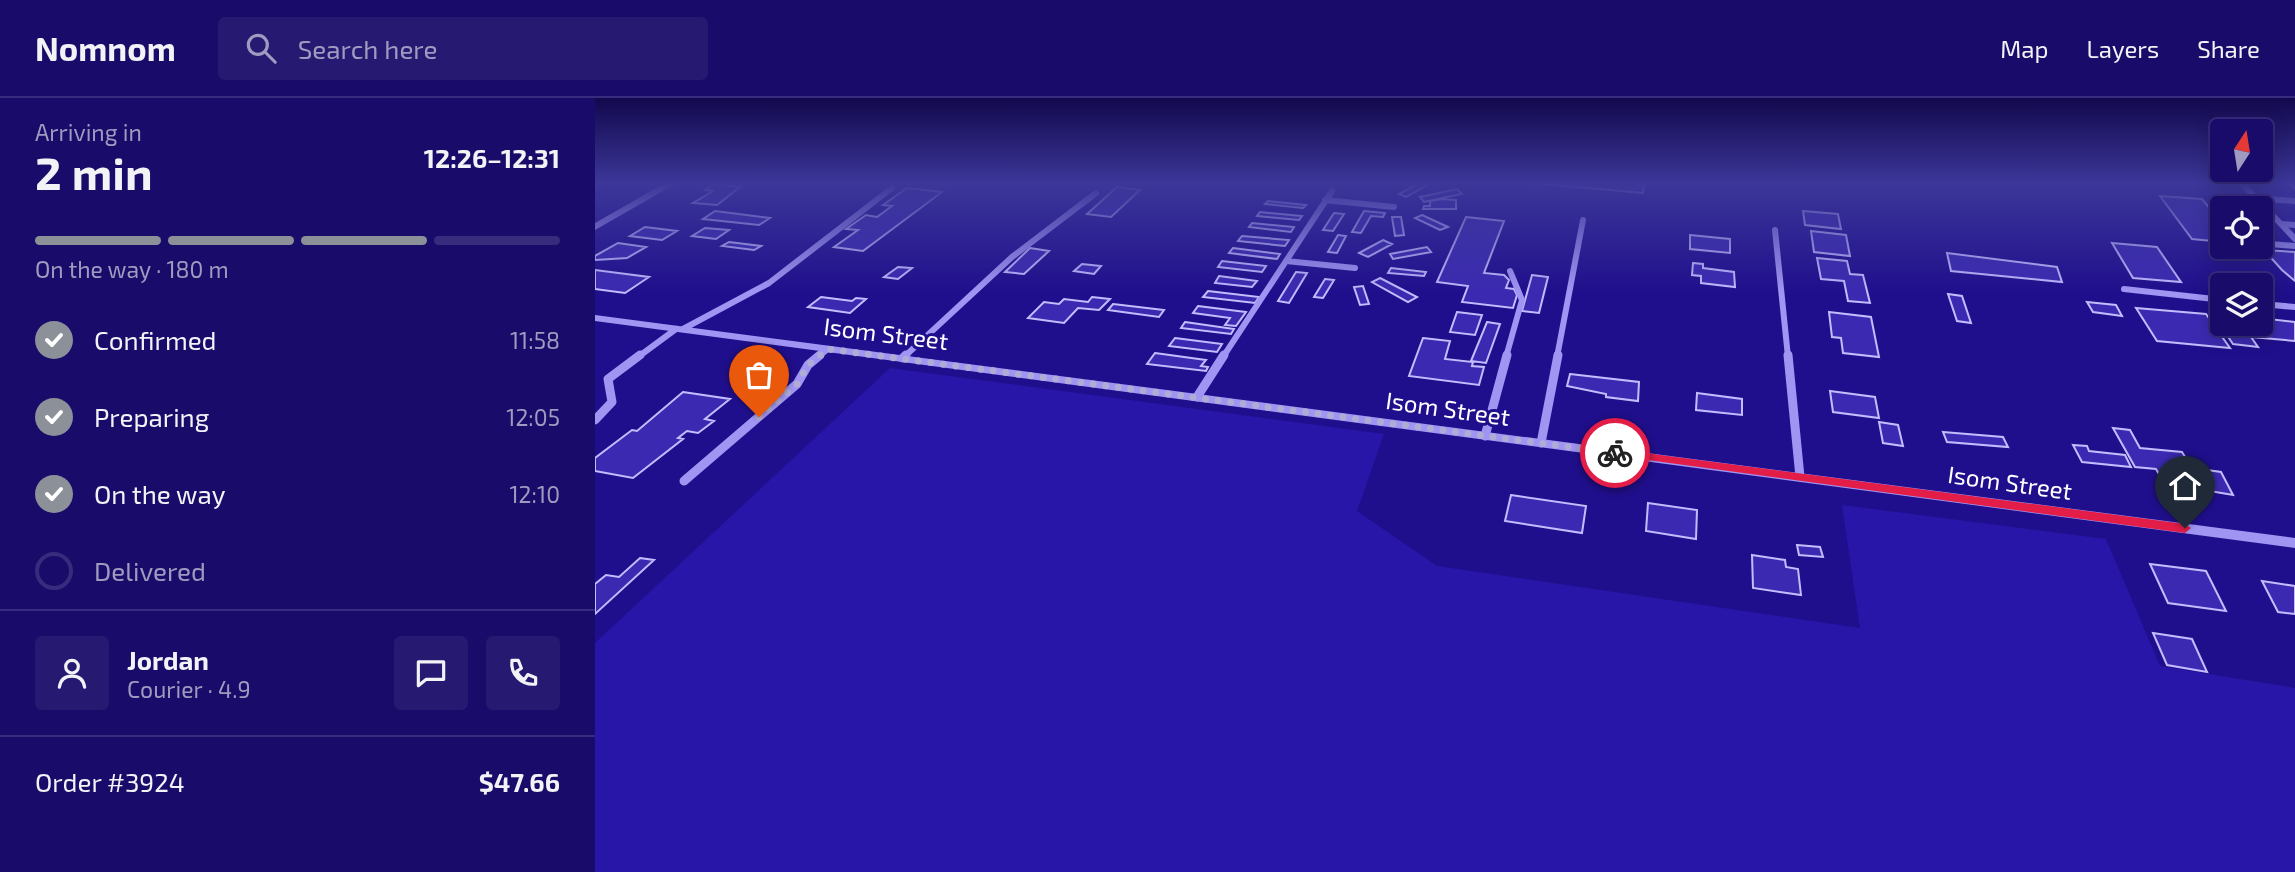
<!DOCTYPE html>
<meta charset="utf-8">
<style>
body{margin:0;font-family:"Exo 2",sans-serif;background:#251971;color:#f1f3f6;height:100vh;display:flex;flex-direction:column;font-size:26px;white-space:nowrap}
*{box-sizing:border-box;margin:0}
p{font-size:23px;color:#9f9bc0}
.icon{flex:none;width:38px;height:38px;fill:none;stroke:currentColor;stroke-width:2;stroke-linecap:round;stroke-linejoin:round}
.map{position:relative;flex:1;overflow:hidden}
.sheet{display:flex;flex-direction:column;background:#180b69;width:595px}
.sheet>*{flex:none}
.needle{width:46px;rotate:12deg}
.buttons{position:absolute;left:1615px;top:21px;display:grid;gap:14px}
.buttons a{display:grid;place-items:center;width:63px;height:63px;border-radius:7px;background:#180b69;box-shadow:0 4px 18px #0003,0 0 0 2px #362b7d;font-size:35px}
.pin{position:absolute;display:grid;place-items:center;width:60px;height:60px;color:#fff;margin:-72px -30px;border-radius:50% 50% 50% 0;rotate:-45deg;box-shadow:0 0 7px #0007}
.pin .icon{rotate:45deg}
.courier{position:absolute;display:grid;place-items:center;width:70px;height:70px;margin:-35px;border:5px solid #e11d48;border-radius:50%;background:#fff;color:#222;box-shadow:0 2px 9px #0007}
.headline em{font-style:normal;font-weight:700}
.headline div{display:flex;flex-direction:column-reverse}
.headline{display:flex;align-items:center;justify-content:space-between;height:119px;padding:0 35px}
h1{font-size:46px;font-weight:700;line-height:52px}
.bar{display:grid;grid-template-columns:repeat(4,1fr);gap:10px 7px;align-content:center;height:84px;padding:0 35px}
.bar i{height:9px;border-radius:5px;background:#362b7d}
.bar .selected{background:#8c9099}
.bar p{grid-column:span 4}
.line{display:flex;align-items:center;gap:18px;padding:0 35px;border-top:2px solid #362b7d}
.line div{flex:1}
.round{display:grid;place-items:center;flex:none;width:74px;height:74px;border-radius:7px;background:#251971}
ol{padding:0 35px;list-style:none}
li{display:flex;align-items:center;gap:21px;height:77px}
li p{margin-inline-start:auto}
li .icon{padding:7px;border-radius:50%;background:#8c9099;color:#fff;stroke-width:4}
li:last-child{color:#9f9bc0}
li i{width:38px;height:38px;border:4px solid #362b7d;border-radius:50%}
header{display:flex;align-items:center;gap:42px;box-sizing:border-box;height:98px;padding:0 35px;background:#180b69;border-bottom:2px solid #362b7d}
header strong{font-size:33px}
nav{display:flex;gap:38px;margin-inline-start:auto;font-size:24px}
.search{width:490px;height:63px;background:#251971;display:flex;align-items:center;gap:18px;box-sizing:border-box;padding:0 24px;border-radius:7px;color:#9f9bc0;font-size:26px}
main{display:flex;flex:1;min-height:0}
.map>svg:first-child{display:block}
.green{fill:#2716a7}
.building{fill:#3b2ab1;stroke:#c4bcfe;stroke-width:2}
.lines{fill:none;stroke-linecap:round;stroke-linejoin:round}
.lane-far1{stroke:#a095f3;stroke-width:6}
.lane{stroke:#a095f3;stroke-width:9}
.street{fill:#a095f3;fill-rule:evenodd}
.secondary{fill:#ccc4fd;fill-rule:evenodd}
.route{fill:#e11d48}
.done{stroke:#b1abd7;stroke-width:7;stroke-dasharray:0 12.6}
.labels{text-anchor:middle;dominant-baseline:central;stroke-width:6;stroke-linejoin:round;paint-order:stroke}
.street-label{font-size:24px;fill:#fff;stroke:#200f8c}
</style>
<header>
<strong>Nomnom</strong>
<div class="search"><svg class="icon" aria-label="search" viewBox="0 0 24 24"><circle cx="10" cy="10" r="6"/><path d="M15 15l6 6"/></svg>Search here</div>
<nav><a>Map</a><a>Layers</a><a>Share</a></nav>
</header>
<main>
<section class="sheet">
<div class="headline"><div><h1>2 min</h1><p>Arriving in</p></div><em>12:26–12:31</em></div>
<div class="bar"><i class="selected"></i><i class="selected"></i><i class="selected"></i><i></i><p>On the way · 180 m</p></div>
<ol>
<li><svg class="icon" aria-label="check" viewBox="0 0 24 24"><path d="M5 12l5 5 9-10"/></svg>Confirmed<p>11:58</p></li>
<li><svg class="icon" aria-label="check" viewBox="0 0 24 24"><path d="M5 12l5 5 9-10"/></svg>Preparing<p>12:05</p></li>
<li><svg class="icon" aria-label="check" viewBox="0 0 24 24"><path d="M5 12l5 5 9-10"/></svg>On the way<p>12:10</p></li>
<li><i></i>Delivered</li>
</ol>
<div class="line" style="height:126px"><a class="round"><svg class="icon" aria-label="person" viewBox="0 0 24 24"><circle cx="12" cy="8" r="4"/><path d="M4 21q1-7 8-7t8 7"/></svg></a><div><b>Jordan</b><p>Courier · 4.9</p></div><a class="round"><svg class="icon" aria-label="chat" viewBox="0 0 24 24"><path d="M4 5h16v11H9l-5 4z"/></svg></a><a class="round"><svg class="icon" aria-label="phone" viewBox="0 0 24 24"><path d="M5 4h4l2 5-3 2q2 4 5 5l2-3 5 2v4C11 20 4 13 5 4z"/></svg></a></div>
<div class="line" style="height:91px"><div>Order #3924</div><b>$47.66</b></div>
</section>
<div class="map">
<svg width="1700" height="774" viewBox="0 0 1700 774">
<rect width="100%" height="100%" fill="#200f8c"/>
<!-- green -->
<path class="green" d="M 295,270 L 789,336 L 762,413 L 842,468 L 1265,530 L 1247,407 L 1511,441 L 1565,568 L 1700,590 L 1700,774 L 0,774 L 0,545 Z"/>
<!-- building -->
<path class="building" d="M 824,85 L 836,85 L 811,99 L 804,96 Z
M 937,85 L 1049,85 L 1048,95 Z
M 119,86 L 145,89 L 122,107 L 98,105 L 118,93 L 110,92 Z
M 522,89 L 545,92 L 516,119 L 492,116 Z
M 312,90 L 347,94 L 268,153 L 239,149 L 263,132 L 251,131 L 271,117 L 282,119 L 297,108 L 288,107 Z
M 862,91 L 867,96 L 829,104 L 825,99 Z
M 1565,98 L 1607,101 L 1628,126 L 1628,144 L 1597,141 Z
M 847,101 L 861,102 L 861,111 L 828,111 L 829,108 L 835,108 L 835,103 Z
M 673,103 L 711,107 L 708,110 L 670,106 Z
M 120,113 L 175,120 L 164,127 L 108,121 Z
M 769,113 L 790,115 L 788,119 L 776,118 L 766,135 L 757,134 Z
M 1208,113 L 1243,116 L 1246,131 L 1210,127 Z
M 665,114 L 707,118 L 704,122 L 662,118 Z
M 739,115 L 749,116 L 738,133 L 728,132 Z
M 827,117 L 853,129 L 845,132 L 820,120 Z
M 797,119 L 806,119 L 809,137 L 800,138 Z
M 871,119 L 909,123 L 889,175 L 909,177 L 914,182 L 911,190 L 919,191 L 922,197 L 918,210 L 867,204 L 873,188 L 842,184 Z
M 657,125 L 699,129 L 696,134 L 654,129 Z
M 50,129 L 82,133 L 67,142 L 35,138 Z
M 110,130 L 134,132 L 121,141 L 97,138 Z
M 1216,133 L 1251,137 L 1255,158 L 1219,154 Z
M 743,137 L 751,138 L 742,155 L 733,154 Z
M 1095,137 L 1135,141 L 1135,155 L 1095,151 Z
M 647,138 L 694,142 L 690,148 L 643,143 Z
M 788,142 L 797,146 L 773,159 L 764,155 Z
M 134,144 L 166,148 L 159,152 L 127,148 Z
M 23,145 L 51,149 L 32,160 L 0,162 L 0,158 Z
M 1517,145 L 1562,149 L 1586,184 L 1538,180 Z
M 832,149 L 836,154 L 798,161 L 795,156 Z
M 435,150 L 454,153 L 429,176 L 410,174 Z
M 638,150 L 685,156 L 682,161 L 634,155 Z
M 1669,152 L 1700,154 L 1700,183 L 1687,172 Z
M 1352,155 L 1462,169 L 1467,184 L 1356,173 Z
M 1222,160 L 1252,163 L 1255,176 L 1268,177 L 1275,205 L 1253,203 L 1249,183 L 1226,181 Z
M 627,163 L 671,168 L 667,174 L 623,169 Z
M 1098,165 L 1108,166 L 1108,170 L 1139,174 L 1140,189 L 1106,185 L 1106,178 L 1097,177 Z
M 487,166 L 506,168 L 499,176 L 479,173 Z
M 303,169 L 317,170 L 303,181 L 289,179 Z
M 796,170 L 831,174 L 829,178 L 793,175 Z
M 0,172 L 54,179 L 30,195 L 0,191 Z
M 701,174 L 712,175 L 694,205 L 683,203 Z
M 937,177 L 953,179 L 944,215 L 927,213 Z
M 624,178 L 662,183 L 657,189 L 620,185 Z
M 785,180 L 822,199 L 813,204 L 777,184 Z
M 730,181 L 739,182 L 728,200 L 719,199 Z
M 768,188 L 774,206 L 765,207 L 759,189 Z
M 613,193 L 664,199 L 660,205 L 608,199 Z
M 1353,196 L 1367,198 L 1376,225 L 1362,223 Z
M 226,199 L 257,203 L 261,200 L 271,201 L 255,215 L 213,209 Z
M 497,199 L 515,201 L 504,212 L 483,210 L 469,225 L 433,220 L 449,204 L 464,206 L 469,201 L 493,204 Z
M 1492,204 L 1521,207 L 1527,218 L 1498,214 Z
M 518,206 L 569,212 L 564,219 L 513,212 Z
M 603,208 L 651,214 L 641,228 L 630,227 L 635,220 L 598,215 Z
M 1541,210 L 1611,216 L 1635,250 L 1562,243 Z
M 862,214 L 887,217 L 880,237 L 855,234 Z
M 1234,214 L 1276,219 L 1284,259 L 1248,255 L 1246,240 L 1237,239 Z
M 1617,215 L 1628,216 L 1628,226 L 1666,226 L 1666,220 L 1700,224 L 1700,243 L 1656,239 L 1663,249 L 1638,246 Z
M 590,224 L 639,231 L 636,236 L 586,230 Z
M 892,224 L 905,226 L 891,265 L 876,263 Z
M 580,240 L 627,246 L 622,254 L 574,248 Z
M 828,240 L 855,243 L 850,261 L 878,264 L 877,268 L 889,269 L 884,287 L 814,278 Z
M 560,255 L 611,262 L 606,268 L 613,269 L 611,273 L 552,266 Z
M 975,276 L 1044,284 L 1043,303 L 1011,299 L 1011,296 L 972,288 Z
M 1235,293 L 1280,299 L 1284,320 L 1238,314 Z
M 88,294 L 135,301 L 110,321 L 119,323 L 103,335 L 92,333 L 83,340 L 88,341 L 38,380 L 0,373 L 0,360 L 37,332 L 42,333 Z
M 1102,295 L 1147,301 L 1147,317 L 1101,312 Z
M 1284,324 L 1303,327 L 1308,348 L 1288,345 Z
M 1518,330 L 1535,332 L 1545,350 L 1587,354 L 1600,375 L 1580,373 L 1584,380 L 1565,378 L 1561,371 L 1540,369 Z
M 1348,334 L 1408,339 L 1413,349 L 1352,344 Z
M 1478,347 L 1492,348 L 1494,353 L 1530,357 L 1536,369 L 1487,364 Z
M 1598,370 L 1626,374 L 1638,397 L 1609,392 Z
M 916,397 L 991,408 L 987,435 L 910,423 Z
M 1053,405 L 1102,412 L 1101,441 L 1051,433 Z
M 1202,447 L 1225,449 L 1228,459 L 1204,457 Z
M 1157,457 L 1190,462 L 1191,469 L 1203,471 L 1206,497 L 1158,490 Z
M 45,460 L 59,462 L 0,516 L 0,486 L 11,477 L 24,479 Z
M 1555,466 L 1611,473 L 1631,513 L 1573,505 Z
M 1667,483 L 1700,488 L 1700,516 L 1683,514 Z
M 1558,535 L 1597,541 L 1612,574 L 1572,567 Z"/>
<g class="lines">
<!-- lane-far1 -->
<path class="lane-far1" d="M 1646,85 L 1661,100
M 730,102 L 799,109
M 1700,103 L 1661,100 L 1686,126 L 1700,127
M 1640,110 L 1637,104 L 1661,100
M 1686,126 L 1700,141
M 1180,132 L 1193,259
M 1666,141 L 1675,146 L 1700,148
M 691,163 L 760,170
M 1529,191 L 1628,202
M 1666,206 L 1700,209
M 88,231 L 174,185 L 297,90
M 43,259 L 81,231
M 223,259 L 233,251
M 309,259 L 417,159 L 501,95
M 628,259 L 737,93
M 911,259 L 927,202 L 915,173
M 962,259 L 988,122"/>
<!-- lane -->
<path class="lane" d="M 1193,257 L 1205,379
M 308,260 L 311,257
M 602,299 L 629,257
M 0,322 L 17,304 L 13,281 L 45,257
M 890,338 L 912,257
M 946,345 L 963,257
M 89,383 L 202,286 L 213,267 L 225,257"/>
<!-- street -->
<path class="street" d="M 70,85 L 82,85 L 0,132 L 0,125 Z
M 0,217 L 1700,440 L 1700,450 L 0,223 Z"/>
<!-- secondary -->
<path class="secondary" d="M 1691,85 L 1700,85 L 1700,92 Z"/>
</g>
<!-- sky -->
<linearGradient id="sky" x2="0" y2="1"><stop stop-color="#12084d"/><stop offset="0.44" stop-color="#3c3799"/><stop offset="1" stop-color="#3c3799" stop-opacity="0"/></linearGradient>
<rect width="1700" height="194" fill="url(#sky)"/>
<!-- route -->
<path class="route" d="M 1020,351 L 1590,426 L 1596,430 L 1590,435 L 1016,357 L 1016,352 Z"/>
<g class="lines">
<!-- done -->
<path class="done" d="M 164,319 L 202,286 L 213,267 L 233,251 L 1020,355"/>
</g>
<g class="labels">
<!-- street labels -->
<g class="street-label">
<text transform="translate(291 235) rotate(7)">Isom Street</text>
<text transform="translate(853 310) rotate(8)">Isom Street</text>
<text transform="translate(1415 384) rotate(8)">Isom Street</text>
</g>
</g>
</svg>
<div class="buttons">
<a><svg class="needle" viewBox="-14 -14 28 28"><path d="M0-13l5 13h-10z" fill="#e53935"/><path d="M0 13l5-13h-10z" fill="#9f9bc0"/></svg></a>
<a><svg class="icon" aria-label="locate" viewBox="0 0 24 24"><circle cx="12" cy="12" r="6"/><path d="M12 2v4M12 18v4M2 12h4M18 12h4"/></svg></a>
<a><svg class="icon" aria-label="layers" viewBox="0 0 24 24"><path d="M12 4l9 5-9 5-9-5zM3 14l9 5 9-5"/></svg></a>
</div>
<div class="pin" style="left:164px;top:319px;background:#ea580c"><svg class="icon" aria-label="bag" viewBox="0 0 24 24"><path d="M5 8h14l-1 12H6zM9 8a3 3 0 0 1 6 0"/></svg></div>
<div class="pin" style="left:1590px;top:430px;background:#1f2937"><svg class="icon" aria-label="home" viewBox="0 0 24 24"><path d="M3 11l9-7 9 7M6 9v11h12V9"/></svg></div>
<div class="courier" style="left:1020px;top:355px"><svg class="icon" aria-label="bike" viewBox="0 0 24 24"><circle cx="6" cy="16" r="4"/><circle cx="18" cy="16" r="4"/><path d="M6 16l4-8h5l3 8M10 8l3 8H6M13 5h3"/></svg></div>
</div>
</main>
